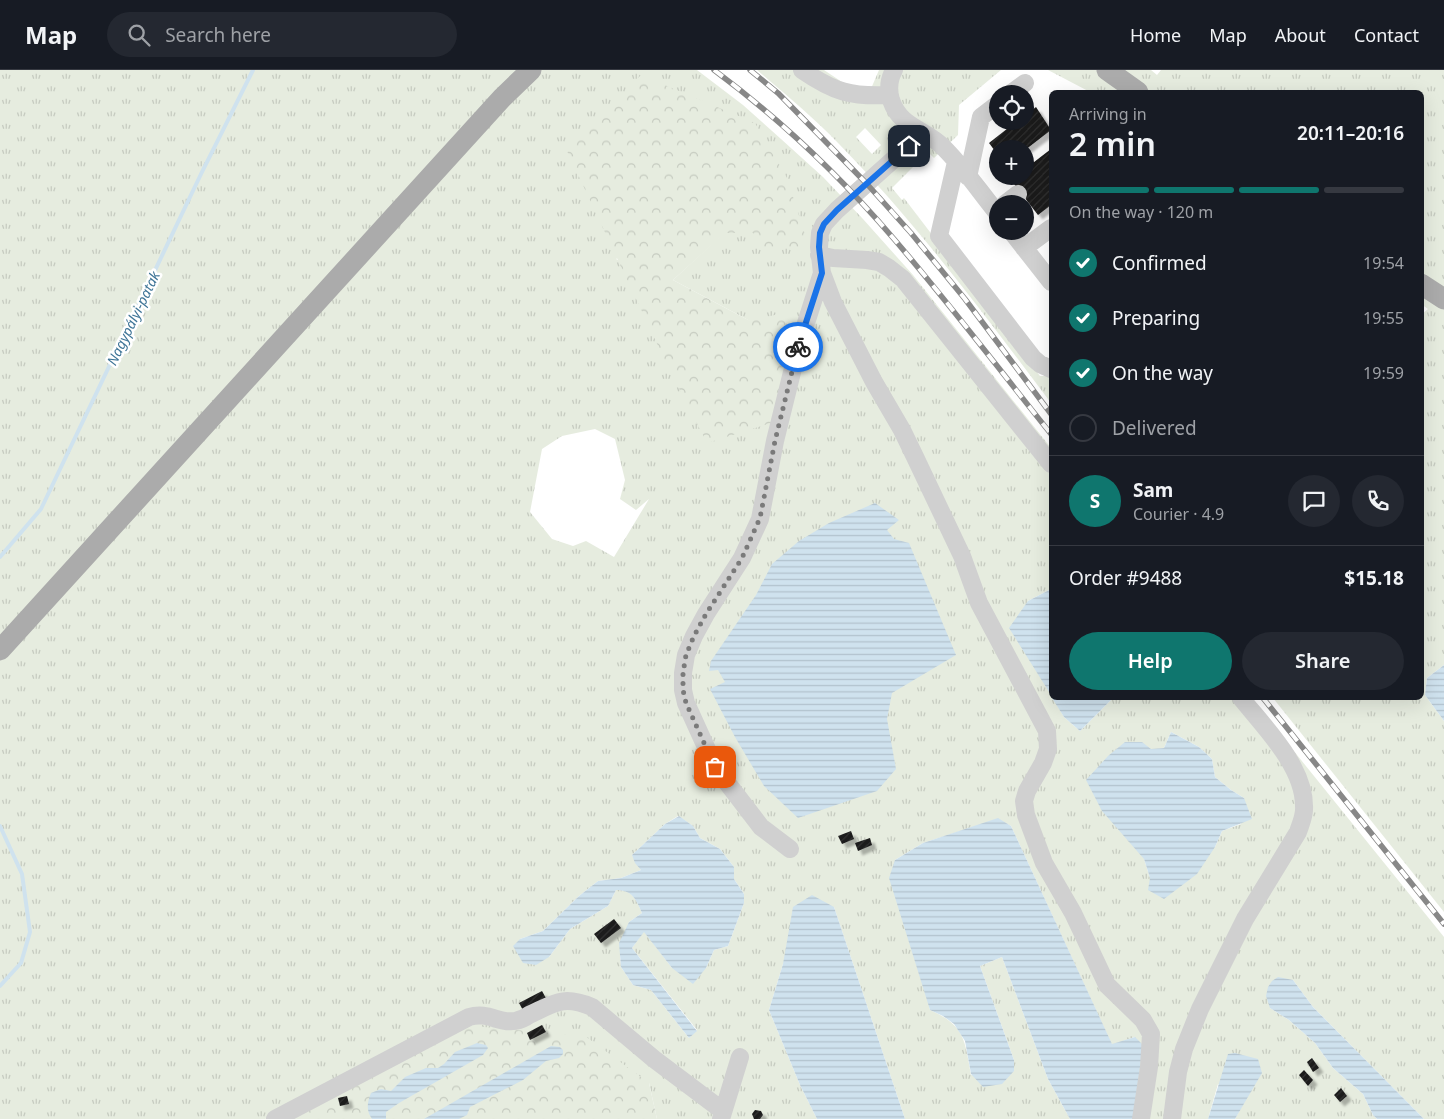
<!DOCTYPE html>
<meta charset="utf-8">
<style>
body{margin:0;font-family:"Noto Sans",sans-serif;background:#242831;color:#f1f3f6;height:100vh;display:flex;flex-direction:column;font-size:19px;white-space:nowrap}
*{box-sizing:border-box;margin:0}
p{font-size:16px;color:#9ea1a6}
.icon{flex:none;width:28px;height:28px;fill:none;stroke:currentColor;stroke-width:2;stroke-linecap:round;stroke-linejoin:round}
.map{position:relative;flex:1;overflow:hidden}
.panel{position:absolute;left:1049px;top:20px;width:375px;height:610px;display:flex;flex-direction:column;background:#171b24;border-radius:8px;box-shadow:0 5px 20px #0002}
.panel>*{flex:none}
.controls{position:absolute;left:989px;top:15px;display:grid;gap:10px}
.controls a{display:grid;place-items:center;width:45px;height:45px;border-radius:50%;background:#171b24;box-shadow:0 5px 20px #0002;font-size:25px}
.pin{position:absolute;display:grid;place-items:center;width:42px;height:42px;color:#fff;margin:-21px;border-radius:10px;box-shadow:0 2px 8px #0006}
.courier{position:absolute;display:grid;place-items:center;width:50px;height:50px;margin:-25px;border:4px solid #1a73e8;border-radius:50%;background:#fff;color:#222;box-shadow:0 1px 6px #0007}
.overview em{font-style:normal;font-weight:600}
.overview div{display:flex;flex-direction:column-reverse}
.overview{display:flex;align-items:center;justify-content:space-between;height:85px;padding:0 20px}
h1{font-size:32px;font-weight:600;line-height:38px}
.bar{display:grid;grid-template-columns:repeat(4,1fr);gap:8px 5px;align-content:center;height:60px;padding:0 20px}
.bar i{height:6px;border-radius:4px;background:#363941}
.bar .current{background:#0f766e}
.bar p{grid-column:span 4}
.line{display:flex;align-items:center;gap:12px;padding:0 20px;border-top:1px solid #363941}
.line div{flex:1}
.round{display:grid;place-items:center;flex:none;width:52px;height:52px;border-radius:26px;background:#242831}
ol{padding:0 20px;list-style:none}
li{display:flex;align-items:center;gap:15px;height:55px}
li p{margin-inline-start:auto}
li .icon{padding:5px;border-radius:50%;background:#0f766e;color:#fff;stroke-width:4}
li:last-child{color:#9ea1a6}
li i{width:28px;height:28px;border:2px solid #363941;border-radius:50%}
.primary-button{display:flex;gap:10px;margin-top:auto;padding:10px 20px}
.primary-button a{flex:1;height:58px;border-radius:30px;background:#0f766e;color:#fff;font-size:20px;font-weight:600;line-height:58px;text-align:center}
.primary-button a+a{background:#242831;color:#f1f3f6}
header{display:flex;align-items:center;gap:30px;box-sizing:border-box;height:70px;padding:0 25px;background:#171b24;border-bottom:1px solid #363941}
header strong{font-size:24px}
nav{display:flex;gap:28px;margin-inline-start:auto;font-size:18px}
.search{width:350px;height:45px;background:#242831;display:flex;align-items:center;gap:12px;box-sizing:border-box;padding:0 18px;border-radius:28px;color:#9ea1a6;font-size:19px}
.map>svg:first-child{display:block}
.grass{fill:url(#grass-tufts);fill-rule:evenodd}
.forest{fill:url(#forest-crowns)}
.water{fill:url(#water-rules)}
.lines{fill:none;stroke-linecap:round;stroke-linejoin:round}
.stream{stroke:#cfe2ee;stroke-width:4}
.building{fill:url(#building-hatch);filter:url(#shadow)}
.minor{stroke:#d0d0d0;stroke-width:18}
.major{stroke:#ababab;stroke-width:21}
.rail-casing{stroke:#888;stroke-width:5.5}
.rail{stroke:#fff;stroke-width:4;stroke-dasharray:11;stroke-linecap:butt}
.done{stroke:#7a7a7a;stroke-width:5;stroke-dasharray:0 9}
.route{stroke:#1a73e8;stroke-width:6}
.labels{text-anchor:middle;dominant-baseline:central;stroke-width:5;stroke-linejoin:round;paint-order:stroke}
.water-label{font-size:14px;font-style:italic;fill:#3f7597;stroke:#fff}
</style>
<header>
<strong>Map</strong>
<div class="search"><svg class="icon" aria-label="search" viewBox="0 0 24 24"><circle cx="10" cy="10" r="6"/><path d="M15 15l6 6"/></svg>Search here</div>
<nav><a>Home</a><a>Map</a><a>About</a><a>Contact</a></nav>
</header>
<div class="map">
<svg width="1444" height="1049" viewBox="0 0 1444 1049">
<defs>
<pattern id="grass-tufts" width="24" height="20" patternUnits="userSpaceOnUse" patternTransform="scale(1.25)"><rect width="24" height="20" fill="#e6ecdf"/><path d="M3 7l-1-3M5 7V3M7 7l1-3M15 17l-1-3M17 17v-4M19 17l1-3" fill="none" stroke="#c6cbc0"/></pattern>
<pattern id="forest-crowns" width="20" height="18" patternUnits="userSpaceOnUse" patternTransform="scale(1.25)"><rect width="20" height="18" fill="#e6ecdf"/><path d="M2 6a3 3 0 1 1 6 0M12 15a3 3 0 1 1 6 0" fill="none" stroke="#c6cbc0"/></pattern>
<pattern id="water-rules" width="6" height="5" patternUnits="userSpaceOnUse" patternTransform="scale(1.25)"><rect width="6" height="5" fill="#cfe2ee"/><path d="M0 2.5h6" fill="none" stroke="#b2c2cd"/></pattern>
<pattern id="building-hatch" width="6" height="6" patternUnits="userSpaceOnUse" patternTransform="scale(1.25)"><rect width="6" height="6" fill="#1a1a1a"/><path d="M-1 1l2-2M0 6l6-6M5 7l2-2" fill="none" stroke="#333"/></pattern>
<filter id="shadow"><feDropShadow dx="4.5" dy="4.5" stdDeviation="1" flood-color="#0004"/></filter>
</defs>
<rect width="100%" height="100%" fill="#fff"/>
<!-- grass -->
<path class="grass" d="M 0,0 L 697,0 L 743,35 L 781,69 L 823,107 L 863,149 L 913,205 L 1051,378 L 1051,519 L 1028,531 L 1043,611 L 1064,647 L 1080,661 L 1113,628 L 1251,628 L 1444,867 L 1444,1049 L 1424,1049 L 1313,937 L 1293,910 L 1270,938 L 1289,950 L 1315,973 L 1333,998 L 1363,1024 L 1373,1045 L 1377,1049 L 1235,1049 L 1243,1034 L 1218,1014 L 1208,1049 L 1133,1049 L 1135,967 L 1112,975 L 1011,756 L 998,749 L 923,773 L 895,790 L 930,940 C 965,955 965,971 971,1005 L 1014,1001 L 1014,990 L 980,896 L 1002,887 L 1048,1009 L 1070,1049 L 905,1049 L 834,837 L 783,894 L 769,940 L 800,1015 L 817,1049 L 657,1049 L 649,1013 L 325,1018 L 265,1049 L 0,1049 ZM 787,108 L 753,163 L 725,162 L 673,210 L 750,251 L 616,189 ZM 595,359 L 615,369 L 625,410 L 620,429 L 636,440 L 649,429 L 614,487 L 586,471 L 573,476 L 552,469 L 530,442 L 542,379 L 562,366 ZM 1171,662 L 1199,677 L 1212,689 L 1215,707 L 1231,720 L 1244,728 L 1241,754 L 1222,761 L 1215,777 L 1150,808 L 1144,789 L 1151,680 L 1164,678 ZM 678,746 L 693,756 L 700,768 L 720,779 L 734,797 L 734,809 L 744,824 L 744,833 L 728,876 L 714,880 L 706,898 L 672,898 L 644,861 L 632,878 L 697,960 L 689,968 L 651,920 L 633,915 L 621,897 L 620,886 L 629,852 L 642,843 C 636,828 632,820 616,820 L 608,836 L 570,859 L 549,887 L 520,869 L 543,861 L 579,826 L 598,811 L 621,808 L 641,800 L 632,785 L 665,754 Z
M 757,0 L 824,0 L 845,14 L 870,21 L 879,0 L 1001,0 L 959,35 L 958,65 L 934,88 L 928,82 L 892,118 L 902,130 L 904,128 L 1040,306 L 1051,306 L 1051,333 C 984,244 917,154 839,74 C 813,47 785,24 757,0 ZM 865,58 L 881,75 L 872,84 L 856,67 Z
M 1048,0 L 1151,0 L 1157,5 L 1161,0 L 1444,0 L 1444,595 L 1427,608 L 1425,625 L 1444,651 L 1444,842 L 1273,628 L 1421,628 L 1421,245 L 1428,239 L 1421,234 L 1421,22 L 1090,22 Z"/>
<!-- forest -->
<path class="forest" d="M 641,5 L 755,53 L 787,108 L 809,177 L 766,179 L 753,163 L 725,163 L 673,210 L 750,251 L 787,242 L 782,309 L 771,353 L 707,373 L 667,295 L 567,81 Z
M 461,955 L 585,966 L 649,1013 L 657,1049 L 265,1049 L 325,1018 Z"/>
<!-- water -->
<path class="water" d="M 875,433 L 899,450 L 887,460 L 894,469 L 909,473 L 956,585 L 892,623 L 887,649 L 896,699 L 877,721 L 798,748 L 764,716 L 735,667 L 710,619 L 725,612 L 718,600 L 709,601 L 711,591 L 756,525 L 772,494 L 799,471 L 829,453 Z
M 1051,519 L 1051,625 L 1009,558 L 1028,531 Z
M 1444,595 L 1444,651 L 1425,625 L 1427,608 Z
M 1052,628 L 1113,628 L 1080,661 L 1064,647 Z
M 1171,662 L 1199,677 L 1212,689 L 1215,707 L 1231,720 L 1244,728 L 1252,749 L 1222,761 L 1215,777 L 1197,804 L 1164,829 L 1148,820 L 1150,808 L 1144,789 L 1102,741 L 1086,710 L 1108,686 L 1125,672 L 1142,672 L 1151,679 L 1164,678 Z
M 679,746 L 693,756 L 700,768 L 720,779 L 734,797 L 734,809 L 744,824 L 744,833 L 728,876 L 714,880 L 706,898 L 693,914 L 672,898 L 644,862 L 632,878 L 697,961 L 689,968 L 651,920 L 633,915 L 621,897 L 619,873 L 629,852 L 642,843 C 636,829 632,820 616,820 L 608,836 L 570,859 L 549,887 L 536,895 L 523,893 L 513,876 L 520,869 L 543,861 L 579,826 L 598,811 L 621,808 L 641,800 L 635,793 L 632,785 L 665,754 Z
M 998,748 L 1011,756 L 1112,974 L 1135,967 L 1143,975 L 1133,1049 L 1070,1049 L 1048,1009 L 1002,887 L 980,896 L 1014,990 L 1014,1001 L 1002,1014 L 983,1017 L 971,1004 L 965,971 L 954,954 L 943,946 L 930,940 L 889,808 L 895,790 L 923,773 Z
M 812,825 L 834,837 L 905,1049 L 817,1049 L 800,1015 L 769,940 L 783,894 L 793,837 Z
M 1278,907 L 1293,910 L 1313,937 L 1424,1049 L 1377,1049 L 1373,1045 L 1363,1024 L 1333,998 L 1315,973 L 1289,950 L 1270,938 L 1266,926 L 1268,917 L 1272,911 Z
M 477,973 L 486,975 L 488,978 L 483,985 L 399,1033 L 386,1042 L 386,1049 L 372,1049 C 366,1040 367,1033 371,1023 L 381,1019 L 391,1021 L 405,1007 L 426,998 L 438,998 L 444,994 L 455,982 Z
M 551,976 L 560,977 L 563,980 L 563,984 L 559,988 L 546,991 L 523,1010 L 470,1037 L 467,1045 L 459,1049 L 424,1049 Z
M 1235,983 L 1258,989 L 1262,1003 L 1235,1049 L 1208,1049 L 1228,984 Z"/>
<g class="lines">
<!-- stream -->
<path class="stream" d="M 0,487 L 41,439 L 201,104 L 253,0
M 0,756 L 22,804 L 30,862 L 21,893 L 0,916"/>
</g>
<!-- building -->
<path class="building" d="M 1036,37 L 1051,60 L 1025,80 L 1025,79 L 998,79 L 998,85 L 989,73 L 1017,51 L 1025,51 L 1025,45 Z
M 1051,79 L 1051,135 L 1038,145 L 1011,110 L 1016,106 L 1025,106 L 1025,99 Z
M 851,761 L 854,769 L 842,774 L 838,766 Z
M 870,768 L 872,775 L 858,781 L 855,773 Z
M 614,849 L 621,858 L 601,873 L 594,864 Z
M 542,921 L 547,930 L 524,942 L 519,933 Z
M 542,955 L 546,962 L 530,970 L 527,963 Z
M 1312,988 L 1319,998 L 1313,1002 L 1307,992 Z
M 1304,1000 L 1313,1010 L 1308,1016 L 1299,1005 Z
M 1341,1018 L 1347,1026 L 1340,1032 L 1334,1025 Z
M 347,1026 L 349,1034 L 340,1036 L 338,1028 Z
M 755,1040 L 761,1041 L 763,1045 L 760,1049 L 754,1049 L 752,1044 Z"/>
<g class="lines">
<!-- minor -->
<path class="minor" d="M 802,0 C 834,22 851,27 890,25
M 894,0 C 889,9 888,20 891,30 C 901,59 925,58 944,78 C 964,98 980,122 998,144
M 1010,24 L 1025,13
M 923,63 L 837,140 L 824,154 L 820,163 L 819,177 L 822,203 L 833,232 L 874,312 L 902,360 L 916,389 L 962,486 L 979,533 L 1047,661 L 1048,679 L 1043,693 L 1027,721 L 1024,731 L 1026,745 L 1044,793 L 1073,843 L 1107,915 L 1143,950 L 1151,964 L 1149,997 L 1141,1049
M 956,92 L 939,166 L 1033,288 L 1040,294 L 1051,299
M 968,107 L 981,47 L 998,34
M 1005,134 L 1018,124
M 1011,161 L 1051,212
M 1024,178 L 1051,158
M 819,185 L 833,188 L 867,190 L 879,192 L 889,198 L 903,209 L 1051,394
M 790,779 L 761,757 L 715,697 L 686,633 L 683,620 L 683,603 L 686,585 L 694,566 L 706,544 L 742,488 L 760,449 L 775,371 L 798,278 L 822,203
M 275,1049 L 469,947 C 488,941 499,954 515,951 C 520,950 525,948 529,945 C 555,933 563,925 592,937 L 654,989 L 723,1041
M 721,1049 L 740,987
M 1172,1049 L 1178,1002 L 1184,979 L 1200,939 L 1245,849 L 1298,762 C 1301,753 1305,745 1304,736 C 1304,696 1264,657 1241,628"/>
<!-- major -->
<path class="major" d="M 1107,0 L 1138,22
M 1421,214 L 1444,229
M 0,580 L 502,28 L 531,0"/>
<!-- rail casing -->
<g class="rail-casing">
<path id="rail" d="M 714,0 C 780,49 841,107 894,169 C 948,232 999,299 1051,364
M 750,0 L 778,23 L 867,114 L 911,163 L 965,229 L 1051,344
M 1263,628 L 1444,854"/>
</g>
<!-- rail -->
<use href="#rail" class="rail"/>
</g>
<g class="lines">
<!-- done -->
<path class="done" d="M 715,697 L 686,633 L 683,620 L 683,603 L 686,585 L 694,566 L 706,544 L 742,488 L 760,448 L 775,371 L 798,277"/>
<!-- route -->
<path class="route" d="M 798,277 L 822,203 L 819,177 L 820,163 L 824,154 L 837,140 L 909,76"/>
</g>
<g class="labels">
<!-- water labels -->
<g class="water-label">
<text transform="translate(133 248) rotate(-64)">Nagypályi-patak</text>
</g>
</g>
</svg>
<div class="controls">
<a><svg class="icon" aria-label="locate" viewBox="0 0 24 24"><circle cx="12" cy="12" r="6"/><path d="M12 2v4M12 18v4M2 12h4M18 12h4"/></svg></a>
<a>+</a>
<a>−</a>
</div>
<div class="pin" style="left:715px;top:697px;background:#ea580c"><svg class="icon" aria-label="bag" viewBox="0 0 24 24"><path d="M5 8h14l-1 12H6zM9 8a3 3 0 0 1 6 0"/></svg></div>
<div class="pin" style="left:909px;top:76px;background:#1f2937"><svg class="icon" aria-label="home" viewBox="0 0 24 24"><path d="M3 11l9-7 9 7M6 9v11h12V9"/></svg></div>
<div class="courier" style="left:798px;top:277px"><svg class="icon" aria-label="bike" viewBox="0 0 24 24"><circle cx="6" cy="16" r="4"/><circle cx="18" cy="16" r="4"/><path d="M6 16l4-8h5l3 8M10 8l3 8H6M13 5h3"/></svg></div>
<section class="panel">
<div class="overview"><div><h1>2 min</h1><p>Arriving in</p></div><em>20:11–20:16</em></div>
<div class="bar"><i class="current"></i><i class="current"></i><i class="current"></i><i></i><p>On the way · 120 m</p></div>
<ol>
<li><svg class="icon" aria-label="check" viewBox="0 0 24 24"><path d="M5 12l5 5 9-10"/></svg>Confirmed<p>19:54</p></li>
<li><svg class="icon" aria-label="check" viewBox="0 0 24 24"><path d="M5 12l5 5 9-10"/></svg>Preparing<p>19:55</p></li>
<li><svg class="icon" aria-label="check" viewBox="0 0 24 24"><path d="M5 12l5 5 9-10"/></svg>On the way<p>19:59</p></li>
<li><i></i>Delivered</li>
</ol>
<div class="line" style="height:90px"><b class="round" style="background:#0f766e;color:#fff">S</b><div><b>Sam</b><p>Courier · 4.9</p></div><a class="round"><svg class="icon" aria-label="chat" viewBox="0 0 24 24"><path d="M4 5h16v11H9l-5 4z"/></svg></a><a class="round"><svg class="icon" aria-label="phone" viewBox="0 0 24 24"><path d="M5 4h4l2 5-3 2q2 4 5 5l2-3 5 2v4C11 20 4 13 5 4z"/></svg></a></div>
<div class="line" style="height:65px"><div>Order #9488</div><b>$15.18</b></div>
<div class="primary-button"><a>Help</a><a>Share</a></div>
</section>
</div>
